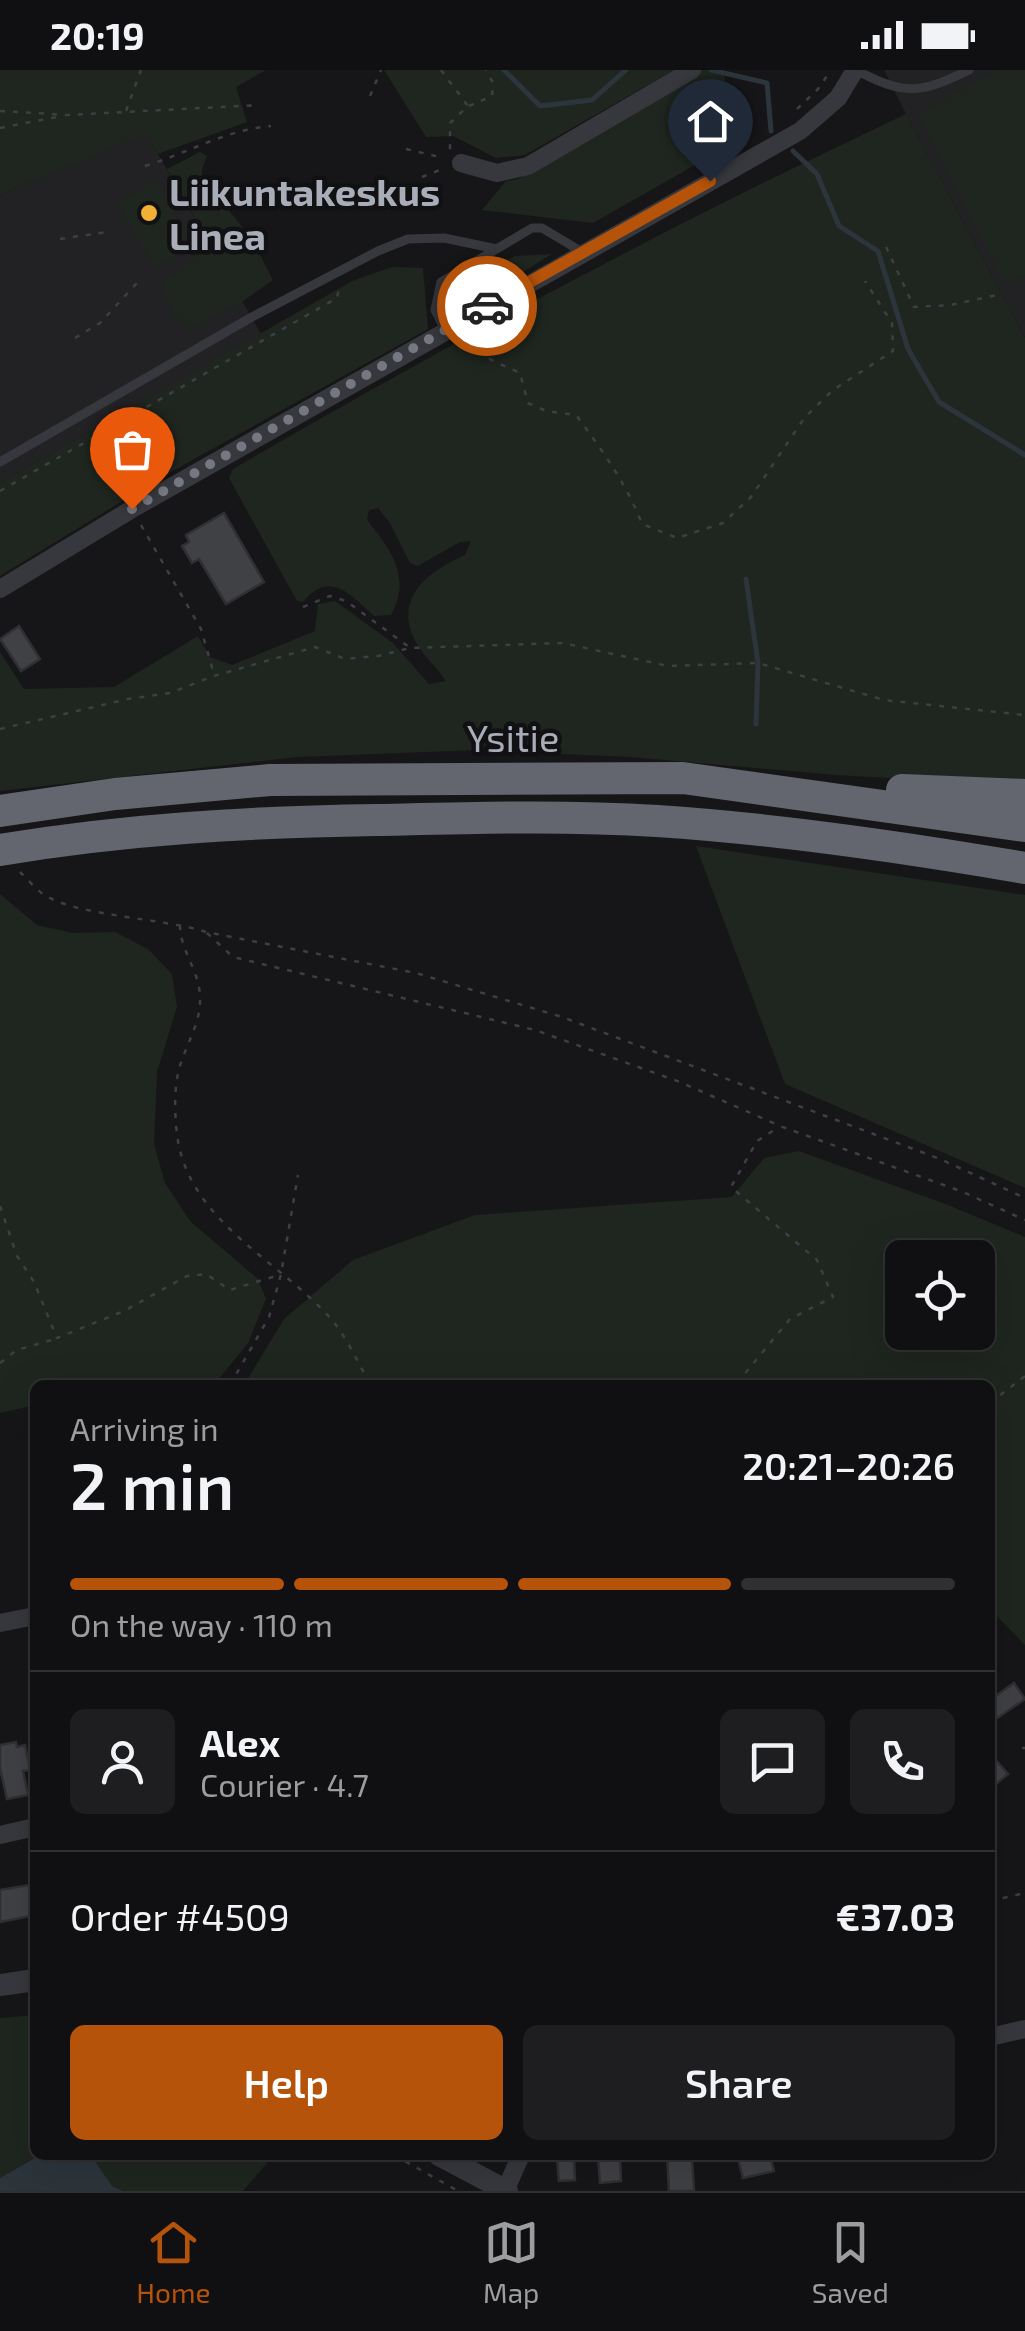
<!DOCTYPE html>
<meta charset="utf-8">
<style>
body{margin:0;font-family:"Exo 2",sans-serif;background:#1e1e20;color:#f1f3f6;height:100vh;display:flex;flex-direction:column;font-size:38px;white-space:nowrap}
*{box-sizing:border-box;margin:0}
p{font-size:32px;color:#9c9d9f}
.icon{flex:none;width:55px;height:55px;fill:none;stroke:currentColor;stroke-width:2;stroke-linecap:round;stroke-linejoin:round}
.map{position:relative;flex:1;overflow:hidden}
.sheet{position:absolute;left:30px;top:1310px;width:965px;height:780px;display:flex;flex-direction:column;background:#101012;border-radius:15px;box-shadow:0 10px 40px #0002,0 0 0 2px #303032}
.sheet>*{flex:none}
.controls{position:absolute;left:885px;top:1170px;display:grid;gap:20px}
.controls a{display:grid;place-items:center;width:110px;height:110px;border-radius:15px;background:#101012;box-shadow:0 10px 40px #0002,0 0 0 2px #303032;font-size:50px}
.pin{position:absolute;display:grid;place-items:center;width:85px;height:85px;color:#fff;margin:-102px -42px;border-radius:50% 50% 50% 0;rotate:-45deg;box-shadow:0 0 10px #0007}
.pin .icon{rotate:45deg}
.courier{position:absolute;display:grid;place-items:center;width:100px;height:100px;margin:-50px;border:8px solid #b45309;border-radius:50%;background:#fff;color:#222;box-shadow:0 2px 12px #0007}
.head em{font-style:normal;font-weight:600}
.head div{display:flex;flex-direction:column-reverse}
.head{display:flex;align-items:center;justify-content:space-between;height:170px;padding:0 40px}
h1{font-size:65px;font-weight:600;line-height:75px}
.bar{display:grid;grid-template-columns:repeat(4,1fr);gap:15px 10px;align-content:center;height:120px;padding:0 40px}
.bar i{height:12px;border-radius:8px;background:#303032}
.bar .current{background:#b45309}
.bar p{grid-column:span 4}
.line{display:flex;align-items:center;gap:25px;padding:0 40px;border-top:2px solid #303032}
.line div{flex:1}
.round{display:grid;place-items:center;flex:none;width:105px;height:105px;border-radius:15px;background:#1e1e20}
.cta{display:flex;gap:20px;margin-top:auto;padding:20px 40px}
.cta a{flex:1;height:115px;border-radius:15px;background:#b45309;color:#fff;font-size:40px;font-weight:600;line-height:115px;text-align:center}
.cta a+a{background:#1e1e20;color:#f1f3f6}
.status{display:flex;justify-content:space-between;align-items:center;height:70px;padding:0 50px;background:#101012;direction:ltr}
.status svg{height:28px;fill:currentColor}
.tabs{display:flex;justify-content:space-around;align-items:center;height:140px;border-top:2px solid #303032;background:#101012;font-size:28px;color:#9c9d9f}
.tabs a{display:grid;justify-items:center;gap:5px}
.tabs .current{color:#b45309}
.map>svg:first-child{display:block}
.built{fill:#222225}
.green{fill:#1e261f;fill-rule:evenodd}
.water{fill:#2c353c}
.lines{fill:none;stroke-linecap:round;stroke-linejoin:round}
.stream{stroke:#2c353c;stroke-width:5}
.building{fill:#404145;stroke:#303034;stroke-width:2.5}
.path{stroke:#3d3f44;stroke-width:2.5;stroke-dasharray:5 8;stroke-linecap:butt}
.service{stroke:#37383d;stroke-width:9}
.minor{stroke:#37383d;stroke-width:18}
.tertiary{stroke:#37383d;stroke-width:22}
.motorway{stroke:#63666e;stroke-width:32}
.done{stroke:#757880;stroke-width:10;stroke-dasharray:0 18}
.route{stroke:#b45309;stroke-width:12}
.poi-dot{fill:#f2b134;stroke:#111113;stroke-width:4}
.labels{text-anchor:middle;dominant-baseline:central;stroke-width:9;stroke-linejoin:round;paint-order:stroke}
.poi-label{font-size:38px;font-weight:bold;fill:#a8adb8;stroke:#111113;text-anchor:start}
.street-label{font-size:38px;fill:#a8adb8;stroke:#111113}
</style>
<div class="status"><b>20:19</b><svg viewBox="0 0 49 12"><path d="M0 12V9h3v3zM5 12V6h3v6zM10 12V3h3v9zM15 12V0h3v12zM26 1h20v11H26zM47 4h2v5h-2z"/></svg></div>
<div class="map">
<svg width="1025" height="2121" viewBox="0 0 1025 2121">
<rect width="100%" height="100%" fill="#161618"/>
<!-- built -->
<path class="built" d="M 884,0 L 1025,0 L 1025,268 L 906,44 Z
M 146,63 L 261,264 L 0,413 L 0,125 Z"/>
<!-- green -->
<path class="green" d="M 0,0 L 266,0 L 236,17 L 247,52 L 158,84 L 146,64 L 0,125 Z
M 384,0 L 674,0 L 525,85 L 496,88 L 453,66 L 426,67 Z
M 701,0 L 723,0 L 739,70 L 593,153 L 482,140 L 506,111 L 518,109 Z
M 998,0 L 1025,0 L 1025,205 L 1005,215 L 918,43 Z
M 906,44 L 1025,268 L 1025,716 L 836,705 L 630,687 L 477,680 L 297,687 L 0,721 L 0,582 L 24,619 L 114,617 L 198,566 L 210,587 L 232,595 L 315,561 L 318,534 L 335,531 L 393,573 L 429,614 L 446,611 C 438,598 424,587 417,574 C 391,529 428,501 465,485 L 471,471 L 460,472 L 418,496 L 410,493 L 390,453 L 378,438 L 369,440 L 367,450 C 391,480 412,507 391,545 L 374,546 C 350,525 331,499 303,532 L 297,531 L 229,408 L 233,399 C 452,271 677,152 906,44 Z
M 200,82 L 207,86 L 202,99 L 202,114 C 236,143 253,170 273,210 L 243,231 L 190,259 L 176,246 L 160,214 L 211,176 L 167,99 Z
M 156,110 L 193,175 L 154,198 L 117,132 Z
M 552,184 L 457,243 L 448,235 L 449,222 L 515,186 Z
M 392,197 L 423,198 L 428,259 L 160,408 L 0,506 L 0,413 L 352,211 Z
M 696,776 L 1025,825 L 1025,1118 L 785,1014 Z
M 0,824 L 37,855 L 73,863 L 115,862 L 148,879 L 172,904 L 177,937 L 157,1002 L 154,1074 L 165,1113 L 190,1151 L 258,1209 L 266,1229 L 248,1273 L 214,1315 L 35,1315 L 35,1335 L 0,1343 Z
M 799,1081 L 948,1135 L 1025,1167 L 1025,1575 L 990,1539 L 990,1315 L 244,1315 L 284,1249 L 353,1190 L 475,1145 L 732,1127 L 764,1088 ZM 902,1188 L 978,1188 L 978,1262 L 902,1262 Z
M 35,1945 L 35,2085 L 40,2085 L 0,2108 L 0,1948 Z
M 91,2085 L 274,2085 L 243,2121 L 123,2121 L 112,2116 Z"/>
<!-- water -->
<path class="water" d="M 40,2085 L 91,2085 L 112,2116 L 123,2121 L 0,2121 L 0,2108 Z"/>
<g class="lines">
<!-- stream -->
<path class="stream" d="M 504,0 L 540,36 L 592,30 L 626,0
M 711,0 L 767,13 L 771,61
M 793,81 L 817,104 L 839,156 L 878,181 L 908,279 L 939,332 L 1025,385
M 746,509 L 758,593 L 756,654"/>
</g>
<!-- building -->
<path class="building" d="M 224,443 L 264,512 L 226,534 L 199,489 L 192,493 L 182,476 L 189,472 L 186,465 Z
M 19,556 L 40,589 L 21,601 L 0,569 Z
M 1014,1613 L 1025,1629 L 990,1653 L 990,1630 Z
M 16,1672 L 17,1677 L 25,1675 L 30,1700 L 23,1701 L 28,1725 L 7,1729 L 0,1698 L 0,1675 Z
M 990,1683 L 1008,1704 L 990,1719 Z
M 35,1814 L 35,1845 L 0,1852 L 0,1820 Z
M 598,2085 L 620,2085 L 621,2111 L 600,2113 Z
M 667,2085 L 692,2088 L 694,2121 L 669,2121 Z
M 737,2085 L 770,2085 L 774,2101 L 743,2108 Z
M 574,2088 L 575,2110 L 559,2111 L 557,2089 Z"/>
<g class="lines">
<!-- path -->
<path class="path" d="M 441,0 L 468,36 L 450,53 L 450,80
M 370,26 L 381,0
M 469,36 L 492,26 L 493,13 L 486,0
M 797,39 L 818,19 L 831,0
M 0,41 L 67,45 L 259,35
M 126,41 L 141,0
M 0,58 L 62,46
M 406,79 L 444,88
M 145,96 C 188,83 225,60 271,56
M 422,107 L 445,98
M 60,169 L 107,162
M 886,177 L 914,237 L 951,235 L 997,225
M 75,268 L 100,253 L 137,213
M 474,268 L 487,288 L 520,303 L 528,333 L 546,341 L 576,345 C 602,380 626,413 642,454 L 677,468 L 723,453 L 751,427 L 805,347 L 833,320 L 893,281 L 892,253 L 865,211
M 0,421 L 337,228 L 339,218
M 141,455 L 201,559 L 214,604
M 303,537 L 330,526 L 346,531 L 409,577
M 0,659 L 128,629 L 170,623 L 214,606 L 315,577 L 345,589 L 378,586 L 410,578 L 563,573 L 668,596 L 758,593 L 884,630 L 1025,645
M 20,802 C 27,809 35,818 43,824 C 75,846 163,848 206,862 L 416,903 L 562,947 L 940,1089 L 1025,1128
M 180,855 C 180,881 200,901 200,928 C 201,957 181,981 177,1009 C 174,1026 175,1053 178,1071 C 192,1153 281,1192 331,1249 C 347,1267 358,1294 371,1315
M 207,863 L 233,887 L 535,960 L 680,1012 L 780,1056 L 963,1122 L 1025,1150
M 0,1136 L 17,1186 L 34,1212 L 57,1268 L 124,1241 L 187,1206 L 206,1204 L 230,1220 L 279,1205
M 0,1293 L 17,1280 L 55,1269
M 737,1313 L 790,1249 L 833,1227 L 817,1190 L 731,1117 L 757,1071 L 779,1057
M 230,1315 L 269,1247 L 281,1204 L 298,1105
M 703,1315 L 708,1310 L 773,1315
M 990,1333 L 1025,1306
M 1022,1678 L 1025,1678
M 990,1831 L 1025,1823
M 394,2085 L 458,2121"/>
<!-- service -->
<path class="service" d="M 856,0 C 905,26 920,24 969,0
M 445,260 L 435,240 L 441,212 L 532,158 L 542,158 L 584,183
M 0,392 L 252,247 L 378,181 L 408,169 L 444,168 L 497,179"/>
<!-- minor -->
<path class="minor" d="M 461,93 L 497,103 L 528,96 L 692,0
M 0,519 L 132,439 L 800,61 L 838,28 L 855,0
M 0,1553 L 35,1546
M 0,1765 L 35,1757
M 990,1967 L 1025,1959
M 505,2121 L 521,2085"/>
<!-- tertiary -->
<path class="tertiary" d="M 0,1915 L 35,1910
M 439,2085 L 507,2121"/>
<!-- motorway -->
<path class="motorway" d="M 902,720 L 1025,725
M 0,741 L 115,724 L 270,710 L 683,708 L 1025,756
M 0,780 C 125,759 250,752 377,750 C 470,748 564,745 657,751 C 780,759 903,777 1025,798"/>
</g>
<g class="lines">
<!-- done -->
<path class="done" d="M 132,439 L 487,236"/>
<!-- route -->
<path class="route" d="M 487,236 L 710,111"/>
</g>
<!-- markers -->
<circle class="poi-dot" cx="149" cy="143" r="10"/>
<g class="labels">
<!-- poi labels -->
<g class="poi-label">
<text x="169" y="121">Liikuntakeskus<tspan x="169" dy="44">Linea</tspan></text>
</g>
<!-- street labels -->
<g class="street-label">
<text x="513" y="667">Ysitie</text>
</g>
</g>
</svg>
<div class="controls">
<a><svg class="icon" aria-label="locate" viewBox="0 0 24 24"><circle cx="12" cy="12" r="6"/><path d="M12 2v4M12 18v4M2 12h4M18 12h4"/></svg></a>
</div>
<div class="pin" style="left:132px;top:439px;background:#ea580c"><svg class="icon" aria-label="bag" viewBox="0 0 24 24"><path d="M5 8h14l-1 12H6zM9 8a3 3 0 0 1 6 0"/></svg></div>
<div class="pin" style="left:710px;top:111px;background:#1f2937"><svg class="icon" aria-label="home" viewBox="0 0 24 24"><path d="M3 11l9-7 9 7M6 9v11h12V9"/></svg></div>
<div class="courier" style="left:487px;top:236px"><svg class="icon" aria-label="car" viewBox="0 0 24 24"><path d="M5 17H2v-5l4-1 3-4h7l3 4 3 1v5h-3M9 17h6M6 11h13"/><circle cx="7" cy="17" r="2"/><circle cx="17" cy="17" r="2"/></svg></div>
<section class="sheet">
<div class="head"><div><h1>2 min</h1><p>Arriving in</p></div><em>20:21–20:26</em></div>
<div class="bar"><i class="current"></i><i class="current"></i><i class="current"></i><i></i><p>On the way · 110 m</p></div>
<div class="line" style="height:180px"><a class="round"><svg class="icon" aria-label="person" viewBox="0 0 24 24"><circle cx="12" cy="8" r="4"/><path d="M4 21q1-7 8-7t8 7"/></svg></a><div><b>Alex</b><p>Courier · 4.7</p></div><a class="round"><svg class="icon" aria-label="chat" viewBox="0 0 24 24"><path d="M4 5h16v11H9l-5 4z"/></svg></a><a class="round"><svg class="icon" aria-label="phone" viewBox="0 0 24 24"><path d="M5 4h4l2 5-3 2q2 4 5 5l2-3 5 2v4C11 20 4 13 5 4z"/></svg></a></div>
<div class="line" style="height:130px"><div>Order #4509</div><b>€37.03</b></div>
<div class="cta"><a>Help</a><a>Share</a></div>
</section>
</div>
<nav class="tabs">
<a class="current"><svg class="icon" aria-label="home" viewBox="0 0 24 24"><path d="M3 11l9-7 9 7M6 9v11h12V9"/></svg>Home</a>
<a><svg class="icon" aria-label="map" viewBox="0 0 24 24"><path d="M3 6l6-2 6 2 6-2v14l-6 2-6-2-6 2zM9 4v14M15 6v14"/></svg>Map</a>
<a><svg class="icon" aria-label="saved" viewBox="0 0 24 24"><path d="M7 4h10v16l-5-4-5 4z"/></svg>Saved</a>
</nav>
